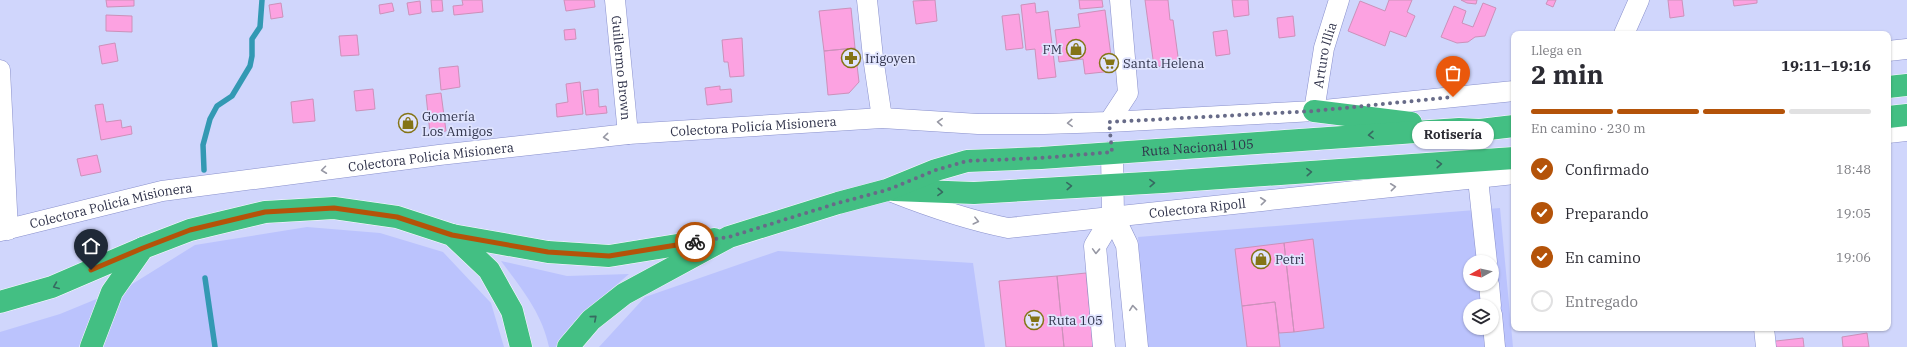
<!DOCTYPE html>
<html lang="es">
<meta charset="utf-8">
<style>
body{margin:0;font-family:"IBM Plex Serif",serif;background:#f7f7f7;color:#2b2b33;height:100vh;display:flex;flex-direction:column;font-size:15px;white-space:nowrap}
*{box-sizing:border-box;margin:0}
p{font-size:13px;color:#7c7c81}
.icon{flex:none;width:22px;height:22px;fill:none;stroke:currentColor;stroke-width:2;stroke-linecap:round;stroke-linejoin:round}
.map{position:relative;flex:1;overflow:hidden}
.panel{position:absolute;left:1511px;top:31px;width:380px;height:300px;display:flex;flex-direction:column;background:#fff;border-radius:8px;box-shadow:0 1px 3px #0004}
.panel>*{flex:none}
.needle{width:26px;rotate:262deg}
.controls{position:absolute;left:1463px;top:255px;display:grid;gap:8px}
.controls a{display:grid;place-items:center;width:36px;height:36px;border-radius:50%;background:#fff;box-shadow:0 1px 3px #0004;font-size:20px}
.pin{position:absolute;display:grid;place-items:center;width:34px;height:34px;color:#fff;margin:-41px -17px;border-radius:50% 50% 50% 0;rotate:-45deg;box-shadow:0 0 4px #0007}
.pin .icon{rotate:45deg}
.courier{position:absolute;display:grid;place-items:center;width:40px;height:40px;margin:-20px;border:3px solid #b45309;border-radius:50%;background:#fff;color:#222;box-shadow:0 1px 5px #0007}
.bubble{position:absolute;height:28px;border-radius:14px;background:#fff;box-shadow:0 1px 3px #0004;font-size:13px;font-weight:700;line-height:28px;text-align:center}
.head em{font-style:normal;font-weight:700}
.head div{display:flex;flex-direction:column-reverse}
.head{display:flex;align-items:center;justify-content:space-between;height:68px;padding:0 20px}
h1{font-size:26px;font-weight:700;line-height:30px}
.bar{display:grid;grid-template-columns:repeat(4,1fr);gap:6px 4px;align-content:center;height:48px;padding:0 20px}
.bar i{height:5px;border-radius:3px;background:#e1e1e2}
.bar .on{background:#b45309}
.bar p{grid-column:span 4}
ol{padding:0 20px;list-style:none}
li{display:flex;align-items:center;gap:12px;height:44px}
li p{margin-inline-start:auto}
li .icon{padding:4px;border-radius:50%;background:#b45309;color:#fff;stroke-width:4}
li:last-child{color:#7c7c81}
li i{width:22px;height:22px;border:2px solid #e1e1e2;border-radius:50%}
.map>svg:first-child{display:block}
.green{fill:#bbc3fd;fill-rule:evenodd}
.lines{fill:none;stroke-linecap:round;stroke-linejoin:round}
.stream{stroke:#3399b3;stroke-width:5.5}
.building{fill:#fca2e1;stroke:#cc91ba}
.street-casing{stroke:#8990cc;stroke-width:21}
.secondary-casing{stroke:#8990cc;stroke-width:23}
.highway-casing{stroke:#fff;stroke-width:23}
.street{stroke:#fff;stroke-width:20}
.secondary{stroke:#fff;stroke-width:22}
.highway{stroke:#43bf83;stroke-width:22}
.oneway{stroke:#9798a4}
.oneway2{stroke:#376a61}
.done{stroke:#676b88;stroke-width:4;stroke-dasharray:0 7.2}
.route{stroke:#b45309;stroke-width:5}
.labels{text-anchor:middle;dominant-baseline:central;stroke-width:3.5;stroke-linejoin:round;paint-order:stroke}
.poi-label{font-size:13px;fill:#2f324a;stroke:#e0e4fe;text-anchor:start}
.street-label{font-size:13px;fill:#2f324a;stroke:#e0e4fe}
</style>
<div class="map">
<svg width="1907" height="347" viewBox="0 0 1907 347">
<rect width="100%" height="100%" fill="#d0d6fc"/>
<!-- green -->
<path class="green" d="M 1500,208 L 1513,347 L 1146,347 L 1138,237 ZM 1470,262 L 1492,262 L 1492,284 L 1470,284 ZM 1470,306 L 1492,306 L 1492,328 L 1470,328 Z
M 307,227 L 380,233 L 443,252 L 491,303 L 504,347 L 99,347 L 121,291 L 195,245 Z
M 778,251 L 973,263 L 985,347 L 599,347 L 645,297 Z
M 501,261 L 567,276 L 629,274 L 578,318 L 558,347 L 549,347 C 542,313 521,288 501,261 Z
M 99,298 L 83,335 L 81,347 L 0,347 L 0,332 L 60,314 Z"/>
<g class="lines">
<!-- stream -->
<path class="stream" d="M 204,170 L 203,145 L 210,119 L 217,106 L 232,96 L 250,66 L 252,56 L 252,39 L 260,27 L 262,0
M 205,278 L 215,347"/>
</g>
<!-- building -->
<path class="building" d="M 106,0 L 134,0 L 134,6 L 107,7 Z
M 431,0 L 442,0 L 443,11 L 432,12 Z
M 462,0 L 482,0 L 483,12 L 454,15 L 453,6 L 463,5 Z
M 564,0 L 594,0 L 595,7 L 566,11 Z
M 935,0 L 937,21 L 916,24 L 913,1 Z
M 1079,0 L 1102,0 L 1103,7 L 1080,9 Z
M 1145,0 L 1168,0 L 1170,20 L 1173,20 L 1179,64 L 1154,67 Z
M 1232,0 L 1248,0 L 1249,15 L 1234,17 Z
M 1389,0 L 1412,0 L 1407,12 L 1415,16 L 1406,37 L 1390,31 L 1385,46 L 1348,31 L 1360,1 L 1385,11 Z
M 1461,0 L 1477,0 L 1476,4 L 1467,3 Z
M 1548,0 L 1556,0 L 1553,7 L 1546,4 Z
M 1668,0 L 1682,0 L 1684,16 L 1670,18 Z
M 1733,0 L 1757,0 L 1757,3 L 1734,6 Z
M 420,1 L 421,13 L 409,15 L 407,3 Z
M 281,3 L 283,17 L 271,19 L 269,5 Z
M 392,3 L 394,11 L 380,14 L 379,5 Z
M 1035,3 L 1036,13 L 1048,11 L 1056,77 L 1038,79 L 1035,49 L 1026,50 L 1021,5 Z
M 1483,3 L 1496,8 L 1485,36 L 1475,37 L 1468,42 L 1457,43 L 1441,37 L 1454,6 L 1466,11 L 1462,23 L 1473,27 Z
M 851,8 L 855,48 L 824,51 L 819,11 Z
M 1105,10 L 1113,71 L 1085,74 L 1083,59 L 1059,62 L 1055,30 L 1080,27 L 1078,14 Z
M 1019,14 L 1023,48 L 1006,50 L 1002,16 Z
M 106,15 L 132,16 L 132,32 L 106,31 Z
M 1293,16 L 1295,36 L 1279,38 L 1277,18 Z
M 575,29 L 576,39 L 565,40 L 564,30 Z
M 1227,30 L 1230,54 L 1216,56 L 1213,32 Z
M 357,35 L 359,55 L 341,56 L 339,36 Z
M 742,38 L 744,76 L 730,77 L 728,62 L 724,62 L 722,40 Z
M 115,43 L 118,61 L 102,64 L 99,46 Z
M 855,48 L 859,82 L 849,93 L 828,95 L 824,51 Z
M 458,66 L 460,87 L 441,90 L 439,68 Z
M 580,82 L 583,114 L 557,117 L 556,104 L 568,102 L 566,84 Z
M 720,86 L 720,90 L 731,89 L 732,102 L 707,105 L 705,88 Z
M 373,89 L 375,109 L 356,111 L 354,91 Z
M 598,89 L 599,107 L 606,106 L 607,113 L 586,115 L 583,91 Z
M 441,93 L 446,131 L 430,133 L 426,95 Z
M 313,99 L 315,121 L 293,123 L 291,102 Z
M 103,104 L 106,122 L 121,120 L 122,128 L 131,126 L 132,134 L 101,140 L 95,105 Z
M 97,155 L 101,172 L 81,176 L 77,159 Z
M 1313,239 L 1324,328 L 1294,332 L 1284,243 Z
M 1284,243 L 1294,332 L 1279,333 L 1275,302 L 1242,306 L 1235,249 Z
M 1086,273 L 1093,347 L 1064,347 L 1057,276 Z
M 1057,276 L 1064,347 L 1006,347 L 999,281 Z
M 1275,302 L 1280,347 L 1247,347 L 1242,306 Z
M 1867,333 L 1869,347 L 1843,347 L 1842,337 Z
M 1803,338 L 1804,347 L 1768,347 L 1767,342 Z"/>
<g class="lines">
<!-- street casing -->
<g class="street-casing">
<g id="street">
<path id="s1" d="M 615,0 L 628,134"/>
<path d="M 867,0 L 873,57 L 882,118"/>
<path d="M 1624,34 L 1639,0"/>
<path d="M 1888,51 L 1907,49"/>
<path d="M 0,70 L 8,230"/>
<path id="s2" d="M 1314,111 L 1324,48 L 1339,0"/>
<path d="M 1109,122 L 1128,93 L 1120,0"/>
<path d="M 1888,133 L 1907,131"/>
<path d="M 1478,179 L 1487,262"/>
<path id="s3" d="M 892,192 C 930,207 968,220 1008,228 L 1514,174"/>
<path id="s4" d="M 0,231 L 162,191 L 439,155 L 628,134 L 882,118 L 978,124 L 1044,124 L 1109,122 L 1314,111 L 1514,91"/>
<path d="M 1489,284 L 1491,306"/>
<path d="M 1492,314 L 1495,347"/>
<path d="M 1764,328 L 1766,347"/>
</g>
</g>
<!-- secondary casing -->
<g class="secondary-casing">
<path id="secondary" d="M 1112,152 L 1113,216 L 1127,245 L 1137,347
M 1104,347 L 1095,246 L 1113,216"/>
</g>
<!-- highway casing -->
<g class="highway-casing">
<g id="highway">
<path d="M 1888,87 L 1907,85"/>
<path d="M 1314,111 L 1411,123"/>
<path d="M 1888,117 L 1907,115"/>
<path d="M 894,190 L 974,193 L 1163,182 L 1514,158"/>
<path d="M 452,235 L 548,252 L 609,256 L 714,239"/>
<path d="M 0,302 L 52,287 L 143,248"/>
<path d="M 91,347 L 112,292 L 143,248 L 190,230 L 265,212 L 334,208 L 397,217 L 452,235 L 489,270 L 512,311 L 521,347"/>
<path id="s5" d="M 568,347 L 591,320 L 624,294 L 729,237 L 838,203 L 887,190 L 936,170 L 967,161 L 1041,158 L 1459,129 L 1480,130 L 1514,126"/>
</g>
</g>
<!-- street -->
<use href="#street" class="street"/>
<!-- secondary -->
<use href="#secondary" class="secondary"/>
<!-- highway -->
<use href="#highway" class="highway"/>
</g>
<!-- one-way arrows -->
<defs><path id="oneway-chevron" d="M-2-3.5L2.5 0L-2 3.5" fill="none" stroke-width="1.6" stroke-linecap="round" stroke-linejoin="round"/></defs>
<g class="oneway">
<use href="#oneway-chevron" transform="translate(940 122) rotate(-176)"/>
<use href="#oneway-chevron" transform="translate(1070 123) rotate(177)"/>
<use href="#oneway-chevron" transform="translate(606 137) rotate(174)"/>
<use href="#oneway-chevron" transform="translate(324 170) rotate(173)"/>
<use href="#oneway-chevron" transform="translate(1393 187) rotate(-6)"/>
<use href="#oneway-chevron" transform="translate(1263 201) rotate(-6)"/>
<use href="#oneway-chevron" transform="translate(976 221) rotate(14)"/>
<use href="#oneway-chevron" transform="translate(1096 251) rotate(92)"/>
<use href="#oneway-chevron" transform="translate(1133 308) rotate(-96)"/>
</g>
<g class="oneway2">
<use href="#oneway-chevron" transform="translate(1371 135) rotate(176)"/>
<use href="#oneway-chevron" transform="translate(1439 164) rotate(-4)"/>
<use href="#oneway-chevron" transform="translate(1309 172) rotate(-4)"/>
<use href="#oneway-chevron" transform="translate(1152 183) rotate(-2)"/>
<use href="#oneway-chevron" transform="translate(1069 186) rotate(-3)"/>
<use href="#oneway-chevron" transform="translate(940 192) rotate(2)"/>
<use href="#oneway-chevron" transform="translate(56 286) rotate(158)"/>
<use href="#oneway-chevron" transform="translate(594 318) rotate(-41)"/>
</g>
<g class="lines">
<!-- done -->
<path class="done" d="M 695,242 L 729,237 L 838,203 L 887,190 L 936,170 L 967,161 L 1041,158 L 1112,152 L 1109,122 L 1314,111 L 1453,97"/>
<!-- route -->
<path class="route" d="M 91,270 L 143,248 L 190,230 L 265,212 L 334,208 L 397,217 L 452,235 L 548,252 L 609,256 L 695,242"/>
</g>
<!-- icons -->
<defs>
<g id="shop-ring" transform="scale(1)"><circle r="9.5" fill="#e0e4fe" stroke="#847416" stroke-width="1.5"/><path d="M-5-2.5h2.3a2.7 3.5 0 0 1 5.4 0H5L5.5 6h-11ZM-1.5-2.5h3a1.5 2.3 0 0 0-3 0Z" fill="#847416"/></g>
<g id="pharmacy-ring" transform="scale(1)"><circle r="9.5" fill="#e0e4fe" stroke="#847416" stroke-width="1.5"/><path d="M-2-6h4v4h4v4h-4v4h-4v-4h-4v-4h4Z" fill="#847416"/></g>
<g id="supermarket-ring" transform="scale(1)"><circle r="9.5" fill="#e0e4fe" stroke="#847416" stroke-width="1.5"/><path d="M-6-5.5h2.5l.6 2H6L4.5 2H-2.5L-4.4-4H-6ZM-1.5 3.2a1.3 1.3 0 1 0 .1 0ZM3 3.2a1.3 1.3 0 1 0 .1 0Z" fill="#847416"/></g>
</defs>
<g fill-rule="evenodd">
<use href="#shop-ring" x="1076" y="49"/>
<use href="#pharmacy-ring" x="851" y="58"/>
<use href="#supermarket-ring" x="1109" y="63"/>
<use href="#shop-ring" x="408" y="123"/>
<use href="#shop-ring" x="1261" y="259"/>
<use href="#supermarket-ring" x="1034" y="320"/>
</g>
<g class="labels">
<!-- poi labels -->
<g class="poi-label">
<text x="1062" y="49" text-anchor="end">FM</text>
<text x="865" y="58">Irigoyen</text>
<text x="1123" y="63">Santa Helena</text>
<text x="422" y="116">Gomería<tspan x="422" dy="15">Los Amigos</tspan></text>
<text x="1275" y="259">Petri</text>
<text x="1048" y="320">Ruta 105</text>
</g>
<!-- street labels -->
<g class="street-label">
<text stroke="none"><textPath href="#s2" startOffset="57">Arturo Illia</textPath></text>
<text stroke="none"><textPath href="#s1" startOffset="68">Guillermo Brown</textPath></text>
<text stroke="none"><textPath href="#s4" startOffset="762">Colectora Policía Misionera</textPath></text>
<text stroke="none"><textPath href="#s5" startOffset="678">Ruta Nacional 105</textPath></text>
<text stroke="none"><textPath href="#s4" startOffset="438">Colectora Policía Misionera</textPath></text>
<text stroke="none"><textPath href="#s4" startOffset="114">Colectora Policía Misionera</textPath></text>
<text stroke="none"><textPath href="#s3" startOffset="312">Colectora Ripoll</textPath></text>
</g>
</g>
</svg>
<div class="controls">
<a><svg class="needle" viewBox="-14 -14 28 28"><path d="M0-13l5 13h-10z" fill="#e53935"/><path d="M0 13l5-13h-10z" fill="#7c7c81"/></svg></a>
<a><svg class="icon" aria-label="layers" viewBox="0 0 24 24"><path d="M12 4l9 5-9 5-9-5zM3 14l9 5 9-5"/></svg></a>
</div>
<div class="pin" style="left:1453px;top:97px;background:#ea580c"><svg class="icon" aria-label="bag" viewBox="0 0 24 24"><path d="M5 8h14l-1 12H6zM9 8a3 3 0 0 1 6 0"/></svg></div>
<div class="pin" style="left:91px;top:270px;background:#1f2937"><svg class="icon" aria-label="home" viewBox="0 0 24 24"><path d="M3 11l9-7 9 7M6 9v11h12V9"/></svg></div>
<div class="courier" style="left:695px;top:242px"><svg class="icon" aria-label="bike" viewBox="0 0 24 24"><circle cx="6" cy="16" r="4"/><circle cx="18" cy="16" r="4"/><path d="M6 16l4-8h5l3 8M10 8l3 8H6M13 5h3"/></svg></div>
<div class="bubble" style="left:1412px;top:121px;width:82px">Rotisería</div>
<section class="panel">
<div class="head"><div><h1>2 min</h1><p>Llega en</p></div><em>19:11–19:16</em></div>
<div class="bar"><i class="on"></i><i class="on"></i><i class="on"></i><i></i><p>En camino · 230 m</p></div>
<ol>
<li><svg class="icon" aria-label="check" viewBox="0 0 24 24"><path d="M5 12l5 5 9-10"/></svg>Confirmado<p>18:48</p></li>
<li><svg class="icon" aria-label="check" viewBox="0 0 24 24"><path d="M5 12l5 5 9-10"/></svg>Preparando<p>19:05</p></li>
<li><svg class="icon" aria-label="check" viewBox="0 0 24 24"><path d="M5 12l5 5 9-10"/></svg>En camino<p>19:06</p></li>
<li><i></i>Entregado</li>
</ol>
</section>
</div>
